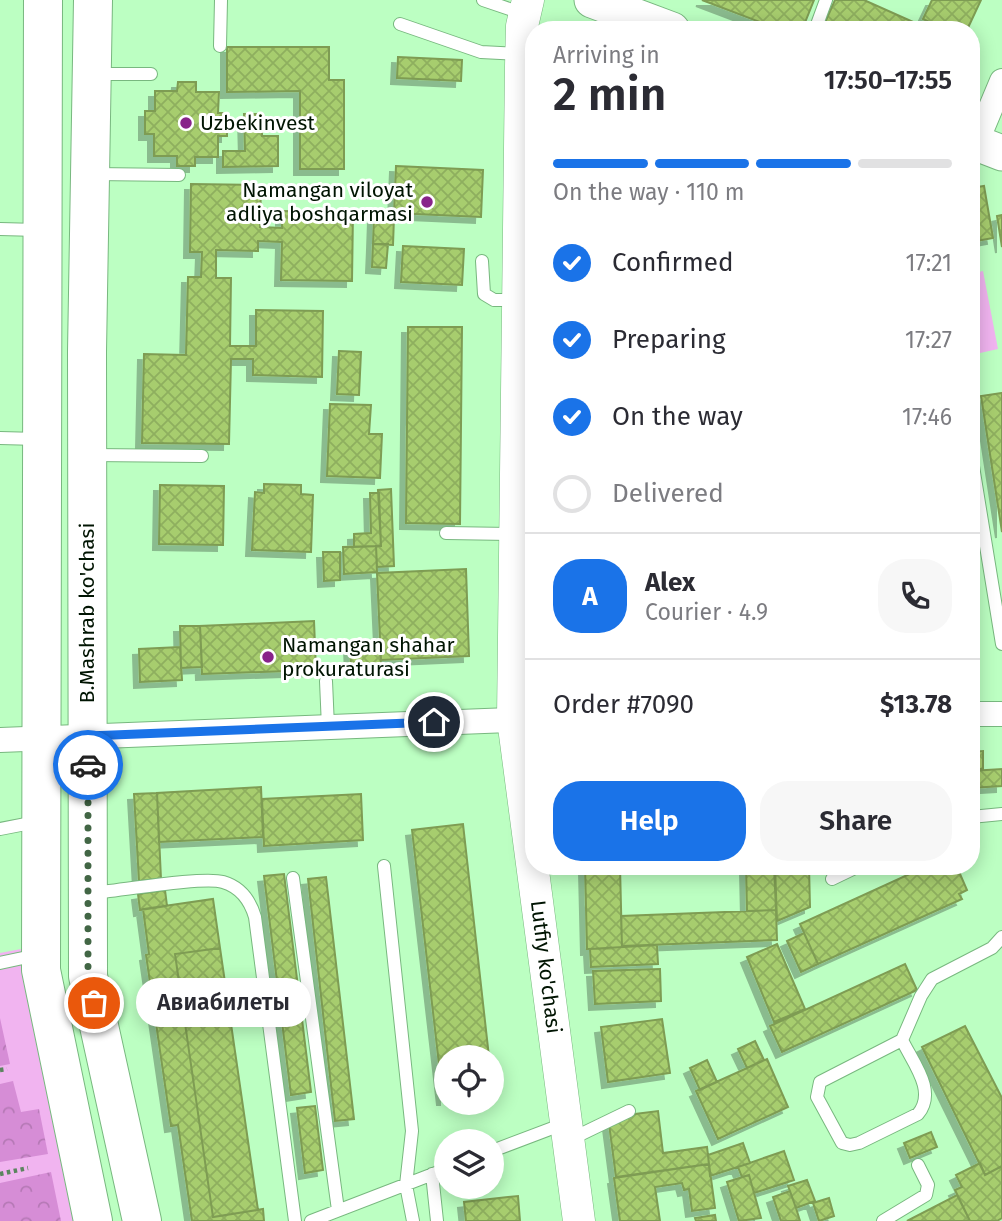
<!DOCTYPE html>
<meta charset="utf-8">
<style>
body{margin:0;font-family:"Fira Sans",sans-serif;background:#f7f7f7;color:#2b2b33;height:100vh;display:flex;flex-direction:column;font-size:26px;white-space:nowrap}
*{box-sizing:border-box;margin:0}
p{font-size:23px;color:#7c7c81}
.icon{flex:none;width:38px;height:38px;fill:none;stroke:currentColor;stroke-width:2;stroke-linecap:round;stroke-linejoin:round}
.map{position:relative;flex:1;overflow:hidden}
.sheet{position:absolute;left:525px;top:21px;width:455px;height:854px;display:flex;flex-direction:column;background:#fff;border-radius:28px;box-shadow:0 4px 18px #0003}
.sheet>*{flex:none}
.fabs{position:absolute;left:434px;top:1045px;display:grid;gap:14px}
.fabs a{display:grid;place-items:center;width:70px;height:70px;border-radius:50%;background:#fff;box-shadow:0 4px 18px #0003;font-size:35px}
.pin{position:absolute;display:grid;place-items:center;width:60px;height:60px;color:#fff;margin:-30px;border:4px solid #fff;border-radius:50%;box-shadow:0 2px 7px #0007}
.courier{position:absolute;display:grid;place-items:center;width:70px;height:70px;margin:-35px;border:5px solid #1a73e8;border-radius:50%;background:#fff;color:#222;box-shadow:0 2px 9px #0007}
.bubble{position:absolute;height:49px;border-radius:24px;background:#fff;box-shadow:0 4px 18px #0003;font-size:23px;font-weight:600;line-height:49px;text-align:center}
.headline em{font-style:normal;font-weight:600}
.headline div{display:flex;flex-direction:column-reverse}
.headline{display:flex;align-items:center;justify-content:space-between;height:119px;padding:0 28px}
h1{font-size:46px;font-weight:600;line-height:52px}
.bar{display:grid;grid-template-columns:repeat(4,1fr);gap:10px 7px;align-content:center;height:84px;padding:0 28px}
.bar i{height:9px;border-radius:5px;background:#e1e1e2}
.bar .on{background:#1a73e8}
.bar p{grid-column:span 4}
.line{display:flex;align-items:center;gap:18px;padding:0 28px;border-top:2px solid #e1e1e2}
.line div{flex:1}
.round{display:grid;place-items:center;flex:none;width:74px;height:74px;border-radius:28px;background:#f7f7f7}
ol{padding:0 28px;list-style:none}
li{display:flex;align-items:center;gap:21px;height:77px}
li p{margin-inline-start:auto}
li .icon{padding:7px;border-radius:50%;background:#1a73e8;color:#fff;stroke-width:4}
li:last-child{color:#7c7c81}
li i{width:38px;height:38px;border:4px solid #e1e1e2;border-radius:50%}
.action{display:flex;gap:14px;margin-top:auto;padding:14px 28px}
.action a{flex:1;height:80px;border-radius:28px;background:#1a73e8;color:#fff;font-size:28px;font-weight:600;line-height:80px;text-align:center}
.action a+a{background:#f7f7f7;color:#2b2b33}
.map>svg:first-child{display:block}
.green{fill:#f1b4f0}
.forest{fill:url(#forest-crowns)}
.building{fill:url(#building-cross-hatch);stroke:#7e9c53;stroke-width:2;filter:url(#shadow)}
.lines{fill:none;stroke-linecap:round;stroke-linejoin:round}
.service-casing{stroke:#78b87f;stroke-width:14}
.minor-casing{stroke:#78b87f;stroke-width:26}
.tertiary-casing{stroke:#78b87f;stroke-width:33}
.secondary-casing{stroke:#78b87f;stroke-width:37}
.primary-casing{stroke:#78b87f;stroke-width:40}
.path{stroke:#5b855f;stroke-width:4.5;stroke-dasharray:3.5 3.5;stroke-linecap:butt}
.service{stroke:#fff;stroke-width:12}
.minor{stroke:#fff;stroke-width:24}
.tertiary{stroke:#fff;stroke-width:32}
.secondary{stroke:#fff;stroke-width:35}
.primary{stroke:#fff;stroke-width:38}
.done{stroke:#426645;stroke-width:7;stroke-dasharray:0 12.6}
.route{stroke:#1a73e8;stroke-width:9}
.poi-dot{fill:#88238a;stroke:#fff;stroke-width:2.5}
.labels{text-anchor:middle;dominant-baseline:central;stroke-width:6;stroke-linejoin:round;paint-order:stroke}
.poi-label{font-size:21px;fill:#001402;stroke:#fff;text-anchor:start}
.street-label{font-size:21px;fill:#001402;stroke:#fff}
</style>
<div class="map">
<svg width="1002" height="1221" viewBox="0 0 1002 1221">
<defs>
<pattern id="forest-crowns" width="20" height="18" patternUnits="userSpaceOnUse" patternTransform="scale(1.75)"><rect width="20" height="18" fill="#d68dd6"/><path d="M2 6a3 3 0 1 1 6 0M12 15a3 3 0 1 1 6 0" fill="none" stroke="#b679b6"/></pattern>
<pattern id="building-cross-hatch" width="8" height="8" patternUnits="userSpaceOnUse" patternTransform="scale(1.75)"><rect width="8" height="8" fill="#a7cd6e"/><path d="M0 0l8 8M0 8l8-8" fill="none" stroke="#8eaf5e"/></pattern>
<filter id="shadow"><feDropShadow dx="-6" dy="6" stdDeviation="0" flood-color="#0004"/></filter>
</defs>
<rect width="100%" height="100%" fill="#bcffc2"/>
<!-- green -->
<path class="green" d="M 983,271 L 998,349 L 971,355 L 971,274 Z
M 21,949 L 74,1221 L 0,1221 L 0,953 Z"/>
<!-- forest -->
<path class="forest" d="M 0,1018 L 10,1064 L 0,1066 Z
M 13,1081 L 21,1112 L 39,1109 L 48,1154 L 0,1162 L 0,1084 Z
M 51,1172 L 61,1221 L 0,1221 L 0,1183 Z"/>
<!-- building -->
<path class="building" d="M 702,0 L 814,0 L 802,30 L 781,30 Z
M 835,0 L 864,0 L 931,30 L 829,30 L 823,27 Z
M 932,0 L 981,0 L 967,30 L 946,30 L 923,19 Z
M 227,47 L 329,47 L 329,80 L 344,80 L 344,169 L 300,169 L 300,91 L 227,92 Z
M 398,57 L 462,60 L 461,81 L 397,78 Z
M 178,82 L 196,82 L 196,92 L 219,92 L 218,113 L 227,113 L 227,136 L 218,136 L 218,157 L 195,157 L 195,166 L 177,166 L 177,156 L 154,156 L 154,134 L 145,134 L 145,111 L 155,111 L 155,91 L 177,91 Z
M 244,114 L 262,114 L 262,136 L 278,136 L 278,166 L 223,167 L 223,151 L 245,151 Z
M 396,166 L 483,170 L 481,217 L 394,213 Z
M 191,184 L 261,185 L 260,227 L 282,228 L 282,211 L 353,212 L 352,281 L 281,280 L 282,242 L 258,241 L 258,251 L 216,250 L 216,278 L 231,278 L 230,346 L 256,346 L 256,310 L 323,311 L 322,377 L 253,375 L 253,359 L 231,359 L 229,444 L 142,443 L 144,354 L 186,355 L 188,277 L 201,277 L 202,252 L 190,252 Z
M 984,186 L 993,238 L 971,242 L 971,188 Z
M 1002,215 L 1002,247 L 997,216 Z
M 374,216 L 394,217 L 393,245 L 373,244 Z
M 373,244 L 388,244 L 386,268 L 372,267 Z
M 403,246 L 464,249 L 462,285 L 401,282 Z
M 408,327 L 462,327 L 460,524 L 406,523 Z
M 339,351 L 361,352 L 359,395 L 337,394 Z
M 1002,393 L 1002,532 L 981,396 Z
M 330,404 L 371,405 L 369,434 L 382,434 L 380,478 L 327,476 Z
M 264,484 L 301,485 L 301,494 L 313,495 L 311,552 L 252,550 L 255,492 L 264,493 Z
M 160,485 L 224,486 L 223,545 L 159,544 Z
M 391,489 L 394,566 L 377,567 L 376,546 L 381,546 L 378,490 Z
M 370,493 L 379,493 L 381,546 L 354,547 L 354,534 L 371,533 Z
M 376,546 L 377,572 L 344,574 L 343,547 Z
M 323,552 L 340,552 L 340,580 L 324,581 Z
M 466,569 L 469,656 L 381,660 L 377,573 Z
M 314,621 L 316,670 L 202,674 L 200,626 Z
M 180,626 L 200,626 L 202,667 L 181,668 Z
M 380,642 L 381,666 L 351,667 L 350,644 Z
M 180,647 L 182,680 L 140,682 L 139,649 Z
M 983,751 L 983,769 L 971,769 L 971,752 Z
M 1002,769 L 1002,786 L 971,788 L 971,771 Z
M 261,787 L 263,837 L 159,842 L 157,793 Z
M 157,793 L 161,879 L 139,881 L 134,794 Z
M 361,794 L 363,840 L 264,846 L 262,799 Z
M 463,824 L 489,1057 L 446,1057 L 446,1099 L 443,1099 L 412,830 Z
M 585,866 L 620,866 L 622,948 L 587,949 Z
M 746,866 L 774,866 L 776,910 L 747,911 Z
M 775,866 L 809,866 L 810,907 L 777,921 Z
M 927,866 L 947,866 L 949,870 L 957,867 L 967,890 L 959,894 L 962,899 L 818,964 L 800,924 Z
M 284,874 L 311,1092 L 291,1095 L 264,876 Z
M 326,877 L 354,1119 L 335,1121 L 308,879 Z
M 165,890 L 167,906 L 140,910 L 138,894 Z
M 213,899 L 220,948 L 175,954 L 213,1217 L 263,1209 L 264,1221 L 192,1221 L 178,1125 L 171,1126 L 146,955 L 149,954 L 143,909 Z
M 776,910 L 777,940 L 622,946 L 621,916 Z
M 804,933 L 818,964 L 801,972 L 787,941 Z
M 777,944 L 805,1009 L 774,1022 L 747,957 Z
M 657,945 L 658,964 L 591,967 L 590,949 Z
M 220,948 L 258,1210 L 213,1217 L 175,954 Z
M 905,964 L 917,990 L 782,1052 L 770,1026 Z
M 660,969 L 661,1001 L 595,1004 L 593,971 Z
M 662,1019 L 670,1073 L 608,1082 L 601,1027 Z
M 965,1026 L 1002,1098 L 1002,1166 L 985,1175 L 922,1047 Z
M 755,1041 L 764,1060 L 747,1068 L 738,1049 Z
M 767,1059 L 788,1107 L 718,1139 L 696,1091 Z
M 707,1060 L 717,1082 L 700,1090 L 690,1068 Z
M 315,1106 L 323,1170 L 305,1173 L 297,1108 Z
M 658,1111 L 663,1153 L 707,1147 L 709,1164 L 616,1177 L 609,1124 L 635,1114 Z
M 931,1132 L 937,1147 L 910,1158 L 904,1143 Z
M 743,1143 L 750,1163 L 710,1176 L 708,1155 Z
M 784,1151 L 794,1180 L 754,1193 L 749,1175 L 742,1177 L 738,1167 Z
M 980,1163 L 985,1175 L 1002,1166 L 1002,1218 L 997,1221 L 970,1221 L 955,1190 L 962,1187 L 956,1175 Z
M 709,1164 L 715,1208 L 692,1211 L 689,1189 L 684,1190 L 682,1183 L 655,1187 L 660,1221 L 620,1221 L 614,1178 Z
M 749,1175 L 761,1218 L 739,1221 L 727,1182 Z
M 807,1180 L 815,1201 L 796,1208 L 788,1186 Z
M 790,1191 L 796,1208 L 800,1221 L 781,1221 L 773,1197 Z
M 957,1195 L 970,1221 L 907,1221 Z
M 518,1196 L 520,1221 L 466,1221 L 464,1202 Z
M 829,1198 L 834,1216 L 819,1221 L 813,1203 Z
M 715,1215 L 716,1221 L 696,1221 L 695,1218 Z"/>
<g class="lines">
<!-- service casing -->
<g class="service-casing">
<path id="service" d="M 483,0 L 524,14
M 400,24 L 481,52 L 521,54
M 815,30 L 826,0
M 220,46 L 221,0
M 96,74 L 151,74
M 94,174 L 179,175
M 0,229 L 38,230
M 482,261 L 484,294 L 494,300 L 517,300
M 0,438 L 38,439
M 971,454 L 1002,644
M 91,455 L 202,456
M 446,533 L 515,534
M 326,681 L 328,727
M 971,817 L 1002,814
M 0,829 L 36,822
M 384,866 L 412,1131 L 406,1185 L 413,1221
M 293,878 L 338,1210
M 832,879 L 859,866
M 92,893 C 118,891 203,876 223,882 C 240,887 250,900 255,917 L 295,1221
M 0,963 L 37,955
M 902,1040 C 913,1063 937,1091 918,1114 L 859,1143 L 850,1145 L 842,1143 L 817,1097 L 820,1082 L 902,1040 L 921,996 L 932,979 L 992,948 L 1002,937
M 569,1140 L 629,1111
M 492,1151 L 566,1123
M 432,1174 L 437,1221
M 311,1221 L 446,1169
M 883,1221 L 926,1195 L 928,1185 L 918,1165"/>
</g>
<!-- minor casing -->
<g class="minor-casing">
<path id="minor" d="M 976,143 L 1002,81
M 971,714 L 1002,714
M 0,740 L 534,719"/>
</g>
<!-- tertiary casing -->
<g class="tertiary-casing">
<path id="tertiary" d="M 528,0 L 522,26 L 521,66 L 513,719 L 579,1221"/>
</g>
<!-- secondary casing -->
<g class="secondary-casing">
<path id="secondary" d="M 592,0 L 672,30
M 971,141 L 1002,153"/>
</g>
<!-- primary casing -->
<g class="primary-casing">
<path id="primary" d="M 43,0 L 41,970 L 93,1221
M 93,0 L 87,352 L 88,976 L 142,1221"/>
</g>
<!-- path -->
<path class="path" d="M 0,1070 L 7,1069
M 0,1174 L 28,1168"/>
<!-- service -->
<use href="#service" class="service"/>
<!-- minor -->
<use href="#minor" class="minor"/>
<!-- tertiary -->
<use href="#tertiary" class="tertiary"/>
<!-- secondary -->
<use href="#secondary" class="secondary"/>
<!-- primary -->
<use href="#primary" class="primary"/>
</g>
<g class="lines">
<!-- done -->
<path class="done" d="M 88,765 L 88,976 L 94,1003"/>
<!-- route -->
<path class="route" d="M 88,765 L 88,736 L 434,722"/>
</g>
<!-- markers -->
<g class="poi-dot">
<circle cx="186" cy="123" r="7"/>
<circle cx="427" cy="202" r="7"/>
<circle cx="268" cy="657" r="7"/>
</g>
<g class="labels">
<!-- poi labels -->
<g class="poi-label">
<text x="200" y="123">Uzbekinvest</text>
<text x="413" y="190" text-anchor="end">Namangan viloyat<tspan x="413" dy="24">adliya boshqarmasi</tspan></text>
<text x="282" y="645">Namangan shahar<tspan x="282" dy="24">prokuraturasi</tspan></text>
</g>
<!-- street labels -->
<g class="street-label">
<text transform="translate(87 613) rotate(-90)">B.Mashrab ko'chasi</text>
<text transform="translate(546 967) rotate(83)">Lutfiy ko'chasi</text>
</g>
</g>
</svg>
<div class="fabs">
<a><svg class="icon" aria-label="locate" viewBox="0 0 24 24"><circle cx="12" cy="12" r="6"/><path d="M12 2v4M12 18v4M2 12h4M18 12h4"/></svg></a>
<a><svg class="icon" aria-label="layers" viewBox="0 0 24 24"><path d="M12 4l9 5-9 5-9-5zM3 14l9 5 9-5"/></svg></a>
</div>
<div class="pin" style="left:94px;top:1003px;background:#ea580c"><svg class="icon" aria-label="bag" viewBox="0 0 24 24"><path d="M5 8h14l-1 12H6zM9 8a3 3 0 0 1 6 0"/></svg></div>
<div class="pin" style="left:434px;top:722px;background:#1f2937"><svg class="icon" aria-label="home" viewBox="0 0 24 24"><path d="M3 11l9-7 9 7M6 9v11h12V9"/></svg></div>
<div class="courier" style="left:88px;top:765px"><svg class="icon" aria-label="car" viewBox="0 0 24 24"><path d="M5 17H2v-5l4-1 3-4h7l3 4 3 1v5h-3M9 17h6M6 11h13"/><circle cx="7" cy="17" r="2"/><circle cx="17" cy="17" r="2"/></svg></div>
<div class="bubble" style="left:136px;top:978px;width:175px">Авиабилеты</div>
<section class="sheet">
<div class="headline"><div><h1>2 min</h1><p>Arriving in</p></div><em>17:50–17:55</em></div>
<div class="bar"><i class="on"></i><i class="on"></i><i class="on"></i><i></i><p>On the way · 110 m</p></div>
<ol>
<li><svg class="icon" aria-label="check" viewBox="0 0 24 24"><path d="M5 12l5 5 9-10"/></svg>Confirmed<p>17:21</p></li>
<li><svg class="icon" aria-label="check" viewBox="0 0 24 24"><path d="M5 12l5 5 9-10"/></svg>Preparing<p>17:27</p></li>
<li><svg class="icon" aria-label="check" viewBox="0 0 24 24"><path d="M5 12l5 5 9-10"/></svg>On the way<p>17:46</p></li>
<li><i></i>Delivered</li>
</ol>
<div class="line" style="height:126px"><b class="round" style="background:#1a73e8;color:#fff">A</b><div><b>Alex</b><p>Courier · 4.9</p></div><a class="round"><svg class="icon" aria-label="phone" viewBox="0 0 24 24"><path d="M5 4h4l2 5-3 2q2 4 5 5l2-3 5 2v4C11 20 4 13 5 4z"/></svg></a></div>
<div class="line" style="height:91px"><div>Order #7090</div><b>$13.78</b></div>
<div class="action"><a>Help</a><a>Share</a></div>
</section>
</div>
